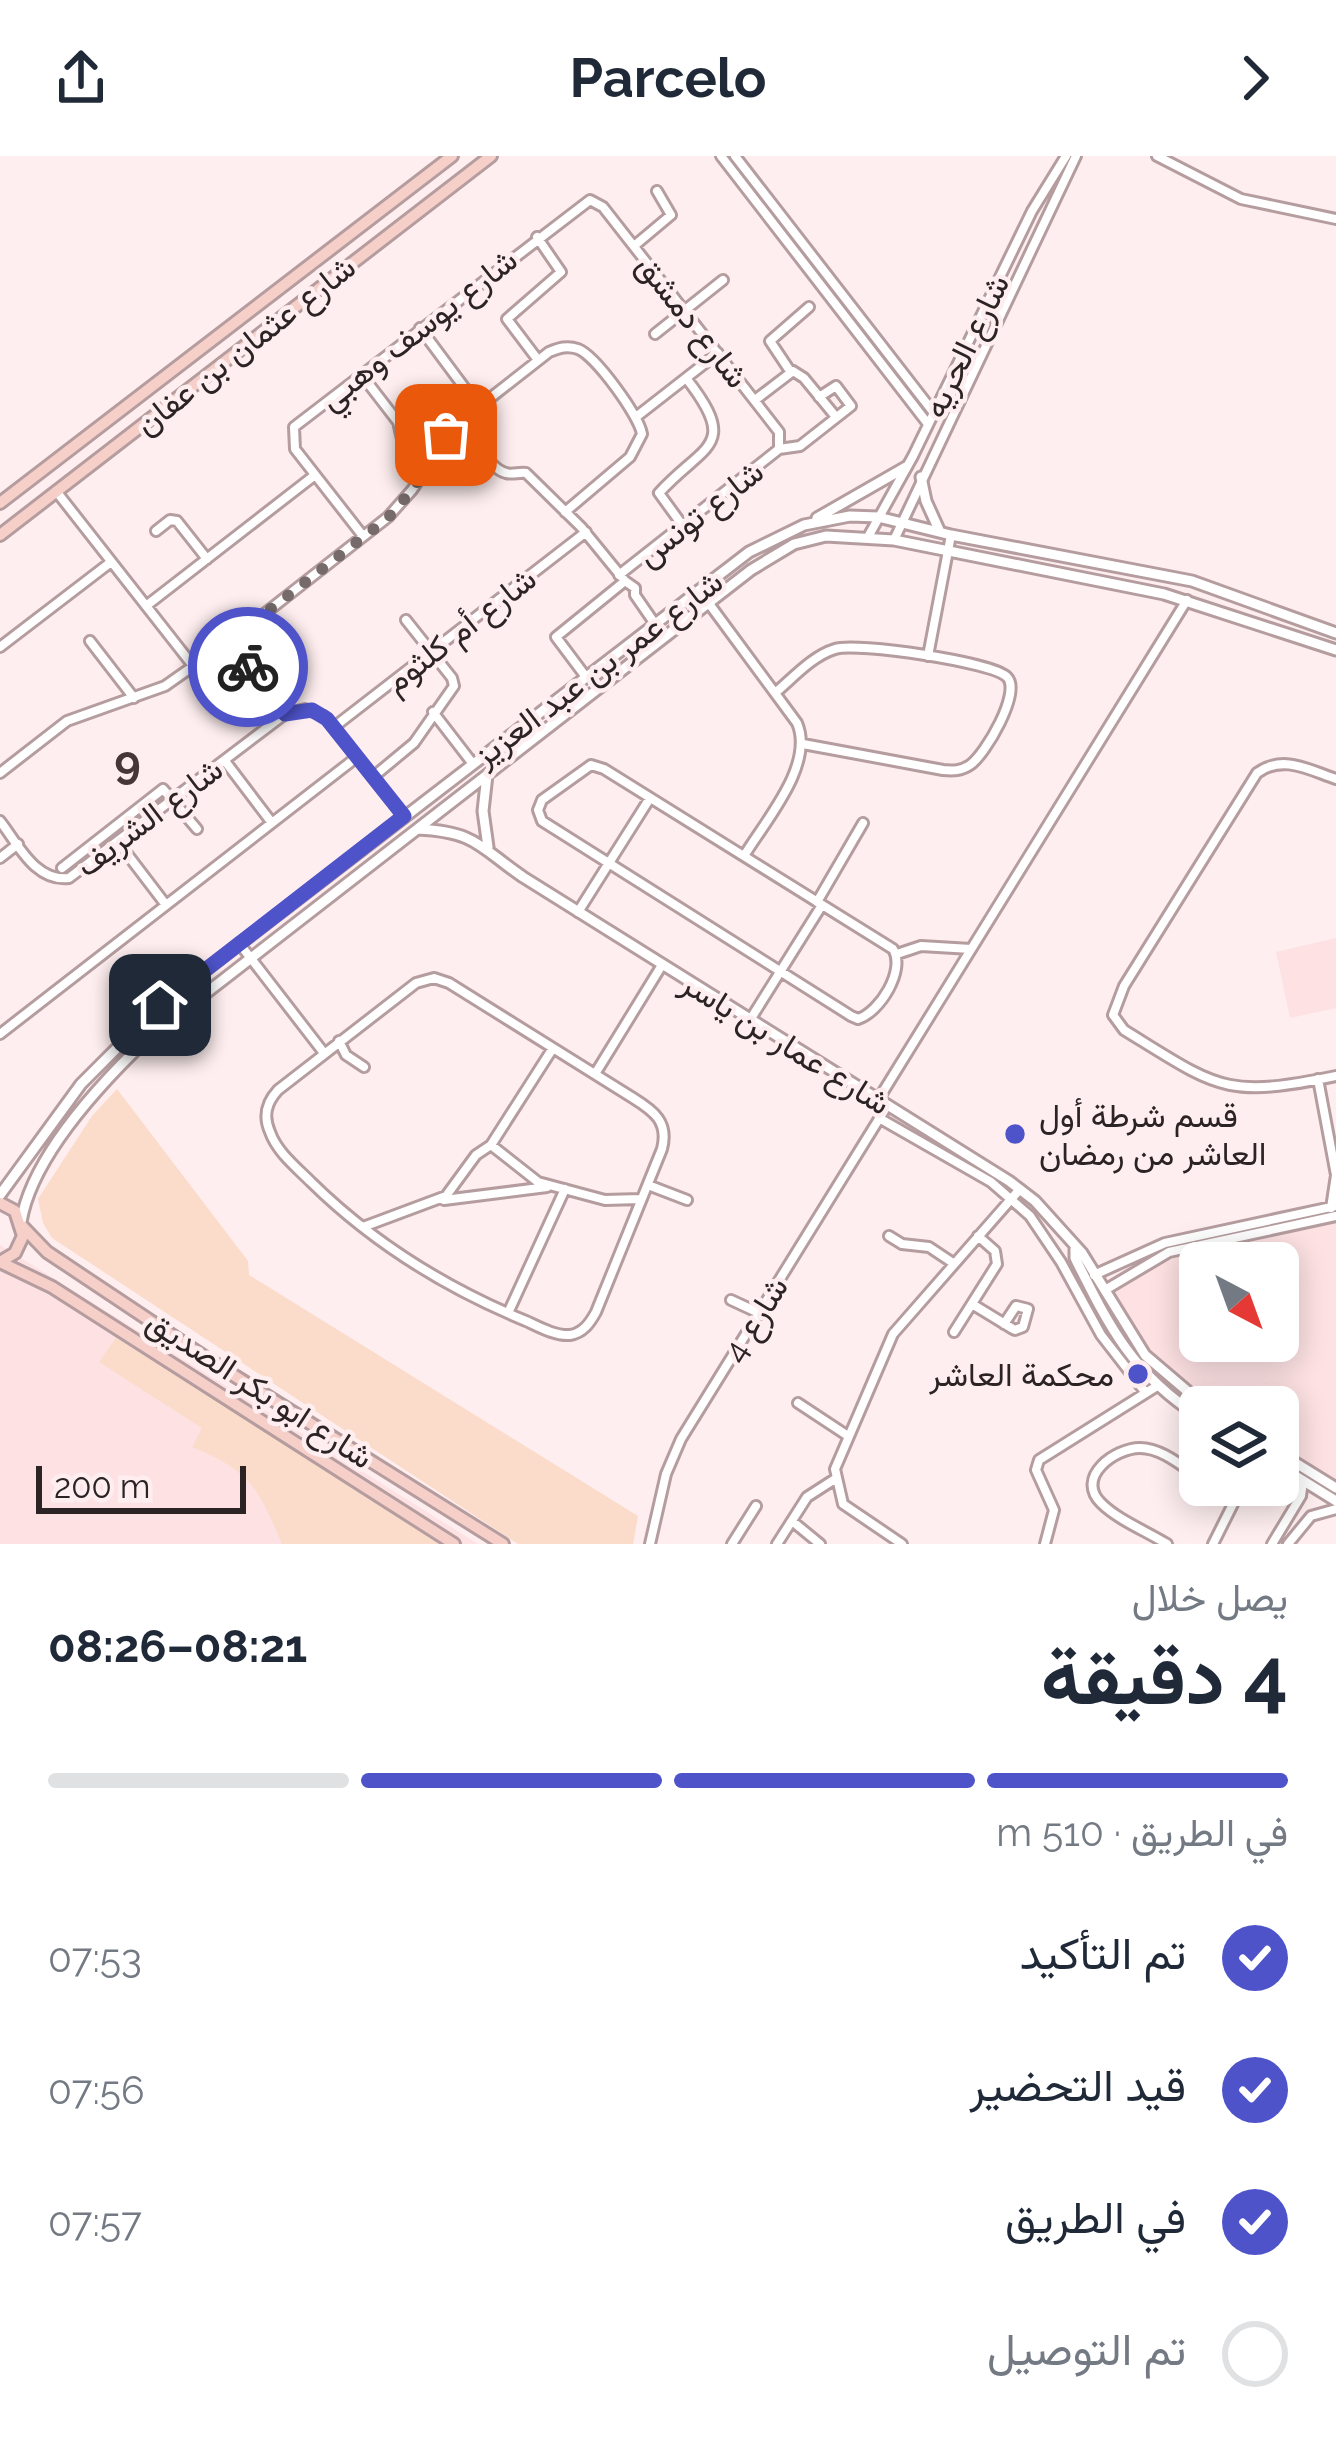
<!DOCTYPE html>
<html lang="ar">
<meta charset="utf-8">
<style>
body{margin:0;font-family:Raleway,Vazirmatn,sans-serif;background:#f2f2f3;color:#1f2937;direction:rtl;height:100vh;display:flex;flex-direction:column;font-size:45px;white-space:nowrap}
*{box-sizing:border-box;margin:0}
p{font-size:39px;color:#747a83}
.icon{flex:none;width:66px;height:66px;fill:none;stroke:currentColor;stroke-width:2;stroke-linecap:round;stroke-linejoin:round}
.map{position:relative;height:1388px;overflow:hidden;direction:ltr}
.details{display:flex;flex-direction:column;background:#fff;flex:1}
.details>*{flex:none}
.needle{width:78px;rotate:139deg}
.fabs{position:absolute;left:1179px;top:1086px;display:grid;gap:24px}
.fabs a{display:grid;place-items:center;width:120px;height:120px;border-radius:18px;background:#fff;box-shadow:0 6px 30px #0003;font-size:60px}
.scale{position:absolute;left:36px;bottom:30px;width:210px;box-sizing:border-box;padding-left:12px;border:6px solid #2c2324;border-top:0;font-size:33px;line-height:42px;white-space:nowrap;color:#2c2324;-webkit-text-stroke:9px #feeeef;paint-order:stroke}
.pin{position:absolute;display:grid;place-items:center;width:102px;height:102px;color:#fff;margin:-51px;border-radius:24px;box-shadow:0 6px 18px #0006}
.courier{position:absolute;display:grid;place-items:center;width:120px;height:120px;margin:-60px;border:9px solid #4e53c9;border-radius:50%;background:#fff;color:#222;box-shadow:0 3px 15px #0007}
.overview em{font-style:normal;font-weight:700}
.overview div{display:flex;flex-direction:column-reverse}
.overview{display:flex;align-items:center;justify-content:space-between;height:204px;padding:0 48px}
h1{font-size:78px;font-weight:700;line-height:90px}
.bar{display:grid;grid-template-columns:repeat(4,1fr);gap:18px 12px;align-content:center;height:144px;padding:0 48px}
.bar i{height:15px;border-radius:9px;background:#e0e1e3}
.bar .current{background:#4e53c9}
.bar p{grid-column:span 4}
ol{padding:0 48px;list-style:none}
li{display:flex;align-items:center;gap:36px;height:132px}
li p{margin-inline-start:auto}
li .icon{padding:12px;border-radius:50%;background:#4e53c9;color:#fff;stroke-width:4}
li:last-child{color:#747a83}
li i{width:66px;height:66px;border:6px solid #e0e1e3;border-radius:50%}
header{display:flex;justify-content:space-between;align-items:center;height:156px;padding:0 48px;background:#fff;font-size:54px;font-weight:700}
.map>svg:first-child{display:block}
.built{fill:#fde1e3;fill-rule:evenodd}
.green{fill:#fbdbc9}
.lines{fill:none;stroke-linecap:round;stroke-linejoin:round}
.minor-casing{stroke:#b59d9f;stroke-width:14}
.tertiary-casing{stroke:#b59d9f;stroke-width:15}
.secondary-casing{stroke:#b59d9f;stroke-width:16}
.minor{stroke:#fff;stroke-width:8}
.tertiary{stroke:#fff;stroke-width:9}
.secondary{stroke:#f5cfc8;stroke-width:10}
.done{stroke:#766a6b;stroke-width:12;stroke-dasharray:0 21.6}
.route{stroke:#4e53c9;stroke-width:15}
.poi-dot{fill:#4e53c9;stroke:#feeeef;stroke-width:4.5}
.labels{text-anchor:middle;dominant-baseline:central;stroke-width:9;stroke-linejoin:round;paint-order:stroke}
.street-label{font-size:33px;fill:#2c2324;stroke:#feeeef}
.poi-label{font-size:33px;fill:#2c2324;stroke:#feeeef;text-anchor:start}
.district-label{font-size:45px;font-weight:bold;letter-spacing:3px;fill:#483536;stroke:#feeeef}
</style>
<header><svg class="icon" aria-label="forward" viewBox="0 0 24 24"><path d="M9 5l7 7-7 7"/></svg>Parcelo<svg class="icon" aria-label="share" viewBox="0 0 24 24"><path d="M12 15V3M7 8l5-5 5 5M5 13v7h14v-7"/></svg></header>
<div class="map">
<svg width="1336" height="1388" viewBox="0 0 1336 1388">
<rect width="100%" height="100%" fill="#feeeef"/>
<!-- built -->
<path class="built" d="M 1336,782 L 1336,852 L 1290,862 L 1276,796 Z
M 1336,1057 L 1336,1339 L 1278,1303 L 1278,1251 L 1200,1254 L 1152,1218 L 1087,1136 L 1148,1100 L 1176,1089 ZM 1200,1107 L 1278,1107 L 1278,1185 L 1200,1185 Z
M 0,1089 L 202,1215 L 478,1388 L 0,1388 Z"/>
<!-- green -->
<path class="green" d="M 117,933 L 248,1105 L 249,1119 L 638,1360 L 633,1388 L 518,1388 L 52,1082 L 43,1067 L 38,1043 L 92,960 Z
M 116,1182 L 444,1388 L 282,1388 C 258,1331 250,1315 192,1291 L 202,1272 L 99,1206 Z"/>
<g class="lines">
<!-- minor casing -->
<g class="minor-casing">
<path id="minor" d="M 721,0 L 928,268
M 735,0 L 934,257
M 1157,0 L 1241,43 L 1336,63
M 537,81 L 561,116 L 507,163 L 538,204
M 634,90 L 671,59 L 657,35
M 420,172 L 478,250
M 655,178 L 723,124
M 790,215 L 770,185 L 809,151
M 361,218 L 398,266 L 404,292 L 424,315
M 755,244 L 793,215 L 804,222 L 836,261
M 468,258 C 473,275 486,312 506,317 C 512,319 519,316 526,317 L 581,371 L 625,425 L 635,432 L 635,439 L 655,468
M 636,261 L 718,197
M 779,293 L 800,290 L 851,250 L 836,230 L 819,241
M 56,335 L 194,511
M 683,370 L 659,337 C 703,288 741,292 686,222
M 156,375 L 170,364 L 177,365 L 207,403
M 363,380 L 295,293 L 294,271 L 590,44 L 603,51 L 758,249 L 779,276 L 779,293
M 868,381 L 913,300 L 1032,55 L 1066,0
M 894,384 L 1076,0
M 619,419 L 779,293
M 699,434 L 797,567 C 815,609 765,665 744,700
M 146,450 L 315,319
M 90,485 L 134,542
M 228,486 L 285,558
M 0,491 L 111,406
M 928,500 L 951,379
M 586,521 L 556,481 L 625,425
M 775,537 C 793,522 812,500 835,493 C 856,486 993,506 1007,521 C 1022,536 985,599 970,609 C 961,615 953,615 943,614 L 803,588
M 433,556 L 473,608
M 334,571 L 586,376
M 225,605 L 272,667
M 591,609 L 604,613 L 893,793 C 906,814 880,856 858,863 L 851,860 L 542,665 L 538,654 L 542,644 Z
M 0,617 L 67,565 L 165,530 L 236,480 L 388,361 L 412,334 L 457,268 L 549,196 C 559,192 567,189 578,193 C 596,200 639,260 642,278 L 630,301 L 565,356
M 373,621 L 414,587 L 454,530 L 452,522 L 406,464
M 1336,623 C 1309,614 1283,598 1257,617 L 1124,830 L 1113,859 L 1124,874 C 1218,932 1224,943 1336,920
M 0,665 C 18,688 35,726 69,722 L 285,558 L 305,553 L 324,560 L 404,660
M 118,686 L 166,749
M 0,702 L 18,688
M 62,712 L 163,633 L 197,673
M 817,746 L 863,667
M 578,756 L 650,642
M 239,787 L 324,897
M 897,798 L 921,790 L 971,793
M 434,822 L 449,827 L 633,942 C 654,955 669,966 662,993 L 596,1156 C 590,1167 583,1177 570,1179 C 555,1180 539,1171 526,1165 C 446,1132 372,1086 311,1026 C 296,1011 277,996 270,976 C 263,960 266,947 278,934 L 416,827 Z
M 750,864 L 822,749
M 0,878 L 357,601
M 339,885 L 346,899 L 364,911
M 595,918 L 662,809
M 1318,923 L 1336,1019 L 1331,1052
M 878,944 L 1187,444
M 879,962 L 991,1026 L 1030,1060 L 1061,1106 L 1101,1179 L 1146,1237
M 491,989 L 538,1026 L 605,1044 L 640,1043
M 648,1029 L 687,1044
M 444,1044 L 547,1031
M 363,1071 L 446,1040 L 476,999 L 491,989 L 553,892
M 889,1080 L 902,1088 L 929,1091 L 953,1107
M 1094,1119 L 1165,1087 L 1336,1050
M 1105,1134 L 1169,1096 L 1336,1060
M 731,1144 L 759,1157
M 972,1148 L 1013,1173 L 1015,1174 L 1023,1171 L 1028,1153 L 1016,1150 L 1004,1168
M 508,1157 L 565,1033
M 954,1176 L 997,1108 L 995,1095 L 978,1080
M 798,1247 L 848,1280
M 1211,1329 L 1229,1340 L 1233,1348 L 1213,1388
M 792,1365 L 820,1388
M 650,1388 L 666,1318 L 681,1283 L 887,950
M 732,1388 L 756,1350
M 777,1388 L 807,1341 L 835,1323
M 902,1388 L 843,1348 L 835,1313 L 893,1178 L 1020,1033
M 1045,1388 L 1054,1354 L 1036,1314 L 1039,1304 L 1157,1230
M 1167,1388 C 1146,1375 1118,1364 1101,1347 C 1075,1321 1115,1292 1140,1292 C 1162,1292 1183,1311 1200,1322
M 1272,1388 L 1301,1340 L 1303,1325
M 1288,1388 L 1311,1360 L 1336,1353"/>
</g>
<!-- tertiary casing -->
<g class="tertiary-casing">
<path id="tertiary" d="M 921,321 L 926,345 L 940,376
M 817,362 L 906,311
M 487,619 L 483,655 L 488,691
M 418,673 C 477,676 479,691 523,721 L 1009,1025 L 1035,1045 L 1082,1097 L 1145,1199 L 1206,1251
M 0,1039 L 81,928 L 160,849 L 749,396 L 804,369 L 850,360 L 878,361 L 951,379 L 1192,425 L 1336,477
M 21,1066 C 32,1000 101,927 148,882 L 751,414 L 794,388 L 826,380 L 894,384 L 1164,438 L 1336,494
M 1075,1093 L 1075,1102 C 1109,1170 1133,1219 1200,1261
M 1278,1296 L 1336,1332
M 1278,1309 L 1336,1345"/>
</g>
<!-- secondary casing -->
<g class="secondary-casing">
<path id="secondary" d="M 0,347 L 452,0
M 0,379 L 491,0
M 0,1047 L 15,1055 L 23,1080 L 15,1097 L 0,1106
M 22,1070 L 47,1096 L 206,1202 L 503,1388
M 0,1106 L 52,1131 L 454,1388"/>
</g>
<!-- minor -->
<use href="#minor" class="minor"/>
<!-- tertiary -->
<use href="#tertiary" class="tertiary"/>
<!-- secondary -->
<use href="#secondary" class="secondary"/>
</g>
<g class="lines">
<!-- done -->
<path class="done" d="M 248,511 L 228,486 L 388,362 L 412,334 L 446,279"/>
<!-- route -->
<path class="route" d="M 160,849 L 404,660 L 327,563 L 312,554 L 285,558 L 248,511"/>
</g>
<!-- markers -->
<g class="poi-dot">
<circle cx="1015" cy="978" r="12"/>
<circle cx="1138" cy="1218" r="12"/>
</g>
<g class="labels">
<!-- street labels -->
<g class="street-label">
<text transform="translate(693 165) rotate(52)">شارع دمشق</text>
<text transform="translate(418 173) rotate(-38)">شارع يوسف وهبي</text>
<text transform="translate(245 189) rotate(-38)">شارع عثمان بن عفان</text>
<text transform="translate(966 190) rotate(-64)">شارع الحريه</text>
<text transform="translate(700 357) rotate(-38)">شارع تونس</text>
<text transform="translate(460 474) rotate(-38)">شارع أم كلثوم</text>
<text transform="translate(598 512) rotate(-37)">شارع عمر بن عبد العزيز</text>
<text transform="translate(149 661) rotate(-37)">شارع الشريف</text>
<text transform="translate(786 887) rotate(32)">شارع عمار بن ياسر</text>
<text transform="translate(755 1163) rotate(-58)">شارع 4</text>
<text transform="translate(260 1233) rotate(33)">شارع ابو بكر الصديق</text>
</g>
<!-- poi labels -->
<g class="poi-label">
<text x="1039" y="959">قسم شرطة أول<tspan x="1039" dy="38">العاشر من رمضان</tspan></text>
<text x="1114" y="1218" text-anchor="end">محكمة العاشر</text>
</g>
<!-- district labels -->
<g class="district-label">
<text x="129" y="606">9</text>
</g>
</g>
</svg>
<div class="fabs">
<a><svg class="needle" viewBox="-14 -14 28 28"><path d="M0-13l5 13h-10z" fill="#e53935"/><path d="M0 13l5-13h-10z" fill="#747a83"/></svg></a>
<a><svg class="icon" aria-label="layers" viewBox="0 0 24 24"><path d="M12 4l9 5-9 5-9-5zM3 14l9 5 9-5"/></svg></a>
</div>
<div class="scale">200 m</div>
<div class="pin" style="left:446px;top:279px;background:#ea580c"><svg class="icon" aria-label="bag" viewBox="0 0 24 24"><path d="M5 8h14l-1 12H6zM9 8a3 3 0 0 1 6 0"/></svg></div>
<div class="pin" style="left:160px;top:849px;background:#1f2937"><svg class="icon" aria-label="home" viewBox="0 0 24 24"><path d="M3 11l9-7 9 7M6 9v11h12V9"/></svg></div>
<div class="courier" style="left:248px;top:511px"><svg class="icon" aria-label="bike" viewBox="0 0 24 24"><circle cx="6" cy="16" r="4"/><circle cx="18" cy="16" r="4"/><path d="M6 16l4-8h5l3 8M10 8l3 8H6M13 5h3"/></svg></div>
</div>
<section class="details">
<div class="overview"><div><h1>4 دقيقة</h1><p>يصل خلال</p></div><em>08:21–08:26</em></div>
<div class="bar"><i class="current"></i><i class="current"></i><i class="current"></i><i></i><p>في الطريق · 510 m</p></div>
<ol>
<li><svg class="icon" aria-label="check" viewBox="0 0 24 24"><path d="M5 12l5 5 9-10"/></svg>تم التأكيد<p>07:53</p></li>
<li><svg class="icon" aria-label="check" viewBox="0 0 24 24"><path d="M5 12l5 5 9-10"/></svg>قيد التحضير<p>07:56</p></li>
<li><svg class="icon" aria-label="check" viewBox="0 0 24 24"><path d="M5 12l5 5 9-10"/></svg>في الطريق<p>07:57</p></li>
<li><i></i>تم التوصيل</li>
</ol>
</section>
